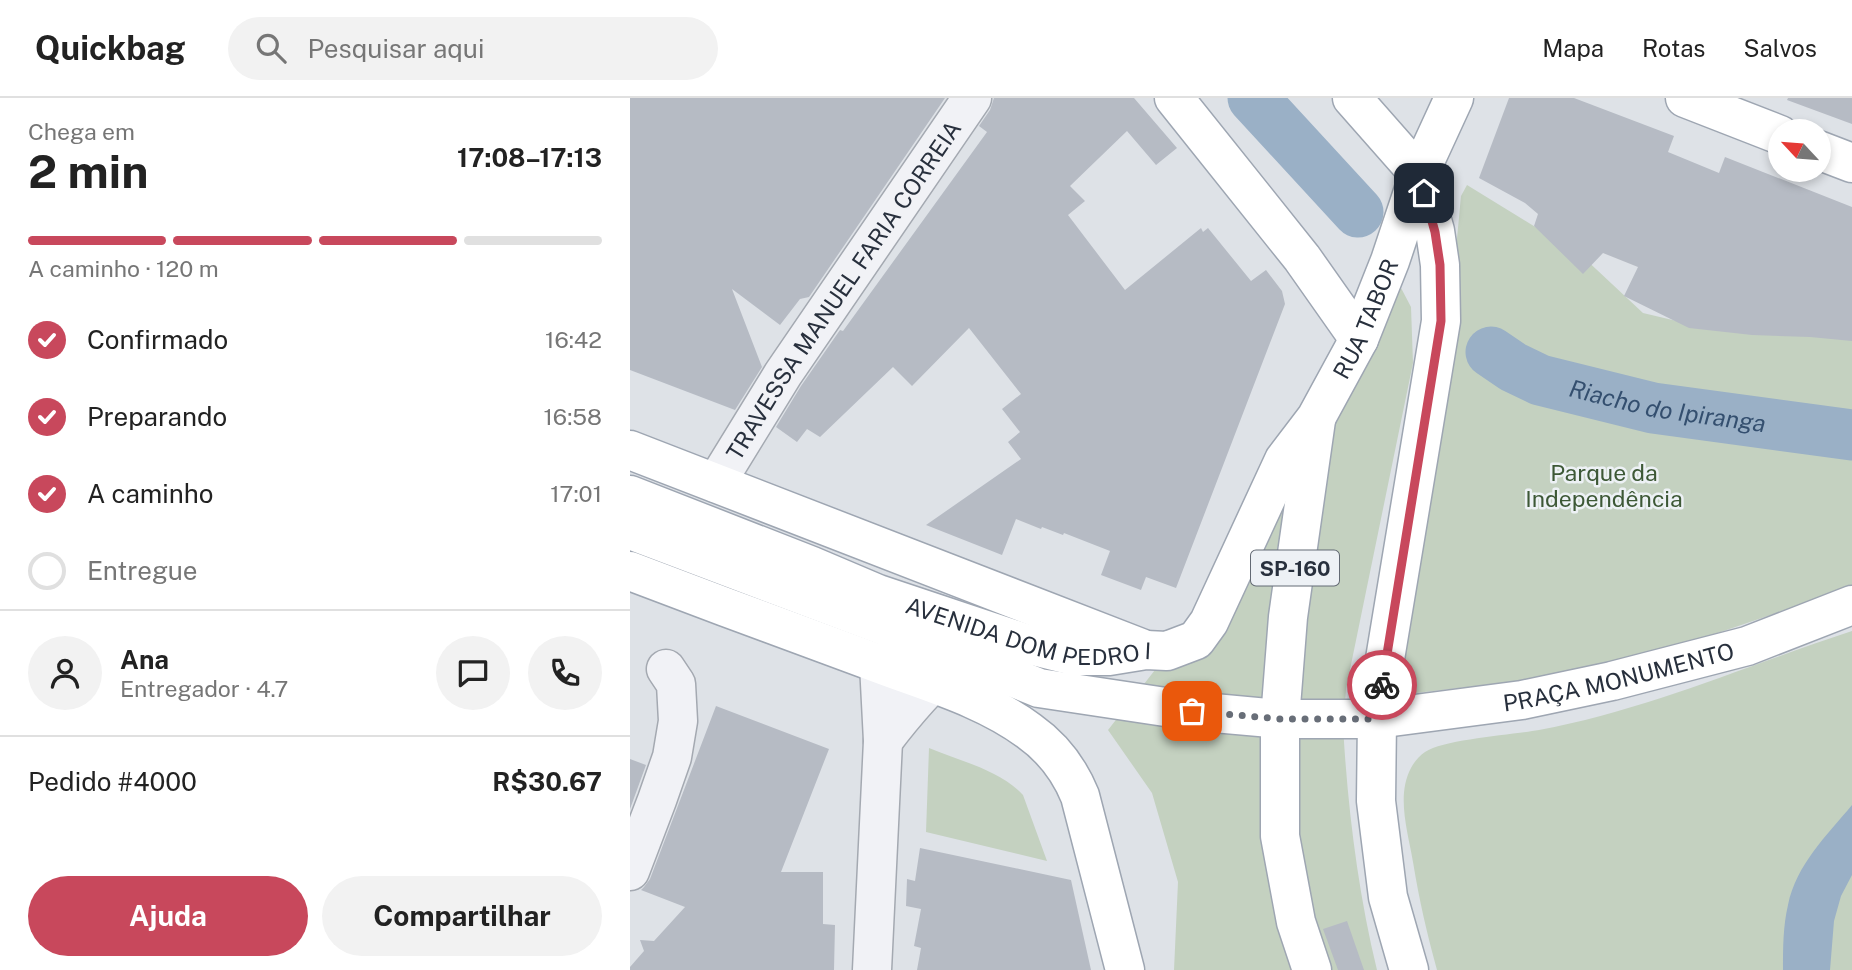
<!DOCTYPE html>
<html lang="pt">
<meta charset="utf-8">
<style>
body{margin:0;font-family:"Public Sans",sans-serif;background:#f2f2f2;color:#222;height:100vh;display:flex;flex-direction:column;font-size:26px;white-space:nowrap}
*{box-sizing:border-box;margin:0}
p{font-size:23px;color:#767676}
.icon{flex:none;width:38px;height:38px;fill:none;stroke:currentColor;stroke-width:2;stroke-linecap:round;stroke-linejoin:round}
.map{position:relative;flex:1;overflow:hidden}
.panel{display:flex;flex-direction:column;background:#fff;width:630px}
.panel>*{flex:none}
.needle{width:46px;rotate:296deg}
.tools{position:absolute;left:1138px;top:21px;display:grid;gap:14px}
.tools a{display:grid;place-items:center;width:63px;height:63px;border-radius:50%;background:#fff;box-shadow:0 4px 10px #0003;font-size:35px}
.pin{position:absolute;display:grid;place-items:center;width:60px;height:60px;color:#fff;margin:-30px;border-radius:14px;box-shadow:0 4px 10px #0006}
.courier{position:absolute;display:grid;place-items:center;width:70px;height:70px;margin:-35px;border:5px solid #c8485c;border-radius:50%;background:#fff;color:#222;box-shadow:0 2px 9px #0007}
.headline em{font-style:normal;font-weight:700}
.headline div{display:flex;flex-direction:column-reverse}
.headline{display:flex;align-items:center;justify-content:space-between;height:119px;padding:0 28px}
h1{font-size:46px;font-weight:700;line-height:52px}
.bar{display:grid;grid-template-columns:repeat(4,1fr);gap:10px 7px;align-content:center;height:84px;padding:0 28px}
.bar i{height:9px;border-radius:5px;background:#e0e0e0}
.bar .selected{background:#c8485c}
.bar p{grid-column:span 4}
.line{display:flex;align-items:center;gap:18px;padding:0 28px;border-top:2px solid #e0e0e0}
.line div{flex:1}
.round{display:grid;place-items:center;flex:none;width:74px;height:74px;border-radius:37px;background:#f2f2f2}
ol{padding:0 28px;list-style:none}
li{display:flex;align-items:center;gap:21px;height:77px}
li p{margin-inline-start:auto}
li .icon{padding:7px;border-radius:50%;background:#c8485c;color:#fff;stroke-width:4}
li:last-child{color:#767676}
li i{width:38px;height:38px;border:4px solid #e0e0e0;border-radius:50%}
.button{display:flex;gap:14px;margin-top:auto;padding:14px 28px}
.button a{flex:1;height:80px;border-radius:42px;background:#c8485c;color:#fff;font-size:28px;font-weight:700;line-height:80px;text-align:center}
.button a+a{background:#f2f2f2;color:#222}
header{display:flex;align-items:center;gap:42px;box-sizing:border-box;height:98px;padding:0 35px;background:#fff;border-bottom:2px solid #e0e0e0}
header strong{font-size:33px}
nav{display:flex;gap:38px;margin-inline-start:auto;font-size:24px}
.search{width:490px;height:63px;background:#f2f2f2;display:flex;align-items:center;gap:18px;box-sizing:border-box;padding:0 24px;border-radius:38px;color:#767676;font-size:26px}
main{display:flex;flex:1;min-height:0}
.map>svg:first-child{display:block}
.green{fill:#c4d1c0}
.water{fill:#9ab0c6}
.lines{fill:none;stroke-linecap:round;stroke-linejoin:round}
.river{stroke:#9ab0c6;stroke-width:51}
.building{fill:#b6bbc4}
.minor-casing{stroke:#a4a9b1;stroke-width:41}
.major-casing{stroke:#9ea6b2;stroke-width:41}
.minor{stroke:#f1f2f6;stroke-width:38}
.major{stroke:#fff;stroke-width:38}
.done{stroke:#686e78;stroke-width:7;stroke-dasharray:0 12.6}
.route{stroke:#c8485c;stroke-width:9}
.labels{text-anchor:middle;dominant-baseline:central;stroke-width:5;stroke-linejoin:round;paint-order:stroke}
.shield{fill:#edf1f5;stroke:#636a74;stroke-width:2}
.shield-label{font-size:21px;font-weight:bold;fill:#28303d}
.street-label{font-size:23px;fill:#28303d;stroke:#edf1f5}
.park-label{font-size:23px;fill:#3d5836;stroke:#edf1f5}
.water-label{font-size:24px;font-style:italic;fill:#344f6f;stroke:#edf1f5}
</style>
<header>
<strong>Quickbag</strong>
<div class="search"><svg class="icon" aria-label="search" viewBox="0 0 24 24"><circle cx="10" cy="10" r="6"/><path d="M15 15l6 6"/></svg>Pesquisar aqui</div>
<nav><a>Mapa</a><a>Rotas</a><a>Salvos</a></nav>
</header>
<main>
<section class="panel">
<div class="headline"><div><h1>2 min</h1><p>Chega em</p></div><em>17:08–17:13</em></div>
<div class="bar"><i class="selected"></i><i class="selected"></i><i class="selected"></i><i></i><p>A caminho · 120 m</p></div>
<ol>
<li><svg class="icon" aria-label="check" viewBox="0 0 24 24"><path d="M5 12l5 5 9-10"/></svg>Confirmado<p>16:42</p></li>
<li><svg class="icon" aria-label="check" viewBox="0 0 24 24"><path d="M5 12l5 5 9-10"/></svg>Preparando<p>16:58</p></li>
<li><svg class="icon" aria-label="check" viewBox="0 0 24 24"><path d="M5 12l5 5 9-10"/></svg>A caminho<p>17:01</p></li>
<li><i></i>Entregue</li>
</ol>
<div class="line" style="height:126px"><a class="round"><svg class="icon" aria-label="person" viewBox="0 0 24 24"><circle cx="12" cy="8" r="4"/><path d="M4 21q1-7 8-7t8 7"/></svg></a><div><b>Ana</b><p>Entregador · 4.7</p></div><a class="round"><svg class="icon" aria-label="chat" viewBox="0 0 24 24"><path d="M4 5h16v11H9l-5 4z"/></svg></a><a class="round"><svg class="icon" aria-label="phone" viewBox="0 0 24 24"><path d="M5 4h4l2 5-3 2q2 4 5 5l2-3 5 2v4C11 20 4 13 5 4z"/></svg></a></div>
<div class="line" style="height:91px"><div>Pedido #4000</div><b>R$30.67</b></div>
<div class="button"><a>Ajuda</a><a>Compartilhar</a></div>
</section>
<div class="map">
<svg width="1222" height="872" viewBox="0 0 1222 872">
<rect width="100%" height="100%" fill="#dee2e7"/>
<!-- green -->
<path class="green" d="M 837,87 L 951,157 L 1013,215 L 1089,233 L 1222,231 L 1222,489 L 1038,552 L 940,577 L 760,598 L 824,172 L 831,98 Z
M 770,188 L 781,209 L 783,265 L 716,591 C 715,608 713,627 714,644 C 719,720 729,798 747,872 L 544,872 L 548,784 L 522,695 L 478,632 L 532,563 L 612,484 Z
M 1222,533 L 1222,872 L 807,872 C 797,836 789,801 783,764 C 778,734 766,698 781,670 C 784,664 789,658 795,654 C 815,641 881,637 909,632 C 1017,612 1118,567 1222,533 Z
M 299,650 C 330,663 370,672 393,697 L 417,763 L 296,734 Z"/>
<!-- water -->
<path class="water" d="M 1222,707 L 1222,777 L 1211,798 L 1204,823 L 1200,872 L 1153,872 C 1153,850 1153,828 1158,807 C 1166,767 1197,737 1222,707 Z"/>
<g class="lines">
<!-- river -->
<g class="river">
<path d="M 623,0 L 728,114"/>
<path id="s1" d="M 861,254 L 883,269 L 910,282 L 1023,310 L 1222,337"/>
</g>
</g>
<!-- building -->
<path class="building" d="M 0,0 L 315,0 L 179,199 L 170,201 L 150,227 L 102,191 L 132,269 L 105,312 L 0,272 Z
M 364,0 L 504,0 L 547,50 L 526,67 L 497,33 L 440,88 L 455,103 L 438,117 L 495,192 L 571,130 L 573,134 L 578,130 L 621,183 L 636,172 L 652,193 L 655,206 L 546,490 L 516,479 L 511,492 L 471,477 L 480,453 L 434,435 L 433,437 L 412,429 L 411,431 L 386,421 L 372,457 L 296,427 L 391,361 L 378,344 L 390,334 L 372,311 L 391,296 L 339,230 L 282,288 L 263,269 L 190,339 L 177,331 L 167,344 L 146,329 L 171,288 L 210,232 L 213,233 L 357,34 L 349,28 L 360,12 Z
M 879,0 L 944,0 L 1044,38 L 1038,54 L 1089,75 L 1095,59 L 1222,109 L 1222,243 L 1180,239 L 1122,237 L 1059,230 L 994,198 L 1008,169 L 973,155 L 953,176 L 904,128 L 908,116 L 895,105 L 849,80 Z
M 1158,0 L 1222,0 L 1222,26 L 1157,2 Z
M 86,608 L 199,651 L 151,774 L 193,774 L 193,826 L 205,827 L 204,872 L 0,872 L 0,869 L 14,853 L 10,842 L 24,843 L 55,809 L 11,792 L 14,789 L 20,781 Z
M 0,661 L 16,667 L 0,711 Z
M 290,750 L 441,782 L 461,872 L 287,872 L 291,850 L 284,848 L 291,811 L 276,808 L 277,781 L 285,783 Z
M 717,823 L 734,872 L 708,872 L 693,831 Z"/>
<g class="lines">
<!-- minor casing -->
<g class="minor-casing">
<g id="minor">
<path id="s2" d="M 86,385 L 153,276 L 342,0"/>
<path d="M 253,643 C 275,614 297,588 325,564"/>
<path d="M 0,773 L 27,702 L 42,659 L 48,623 L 46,586 L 36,571"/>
<path d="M 242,872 L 253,643 L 249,566"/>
</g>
</g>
<!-- major casing -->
<g class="major-casing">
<g id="major">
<path d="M 544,0 L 672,160 L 729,241"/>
<path d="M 722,0 L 789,76 L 805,133 L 810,167 L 811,223 L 754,567 L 747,621 L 746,703 L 758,799 L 779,872"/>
<path d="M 1055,0 L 1150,37"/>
<path d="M 1188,52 L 1222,65"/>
<path d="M 0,352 L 511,550"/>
<path id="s3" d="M 0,397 L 182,468 L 248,496 L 404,548 L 444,558 L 479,558 L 516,552 L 537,553 L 566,542 L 579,524 L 654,362 L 686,320 L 729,241 L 760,163 L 789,76 L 824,0"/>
<path id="s4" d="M 0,432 L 249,526 L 409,590 L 562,613 L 650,621 L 747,621 L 892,602 L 982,583 L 1117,548 L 1222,507"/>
<path d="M 0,473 C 81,504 163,534 244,564 C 296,584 353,599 399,633 C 423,650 439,671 450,698 L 495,872"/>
<path d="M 682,872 L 666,824 L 650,738 L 650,621 L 658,519 L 686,322"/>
</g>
</g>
<!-- minor -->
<use href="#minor" class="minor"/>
<!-- major -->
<use href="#major" class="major"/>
</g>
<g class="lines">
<!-- done -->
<path class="done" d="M 562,613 L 650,621 L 747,621 L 752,587"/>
<!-- route -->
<path class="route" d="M 752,587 L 811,223 L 810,167 L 805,134 L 794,95"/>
</g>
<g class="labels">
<!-- shield labels -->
<rect class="shield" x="621" y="452.5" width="88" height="35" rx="5"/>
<g class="shield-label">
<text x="665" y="470">SP-160</text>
</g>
<!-- street labels -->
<g class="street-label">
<text stroke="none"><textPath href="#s2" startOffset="231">TRAVESSA MANUEL FARIA CORREIA</textPath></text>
<text stroke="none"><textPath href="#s3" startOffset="962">RUA TABOR</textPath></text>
<text stroke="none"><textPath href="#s3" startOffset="424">AVENIDA DOM PEDRO I</textPath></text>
<text stroke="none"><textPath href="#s4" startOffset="1024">PRAÇA MONUMENTO</textPath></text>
</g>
<!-- park labels -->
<g class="park-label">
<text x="974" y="374">Parque da<tspan x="974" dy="26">Independência</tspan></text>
</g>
<!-- water labels -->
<g class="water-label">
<text stroke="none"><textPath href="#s1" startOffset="187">Riacho do Ipiranga</textPath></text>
</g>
</g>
</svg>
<div class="tools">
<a><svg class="needle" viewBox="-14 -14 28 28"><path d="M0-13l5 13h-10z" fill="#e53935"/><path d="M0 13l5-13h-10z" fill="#767676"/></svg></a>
</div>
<div class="pin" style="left:562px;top:613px;background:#ea580c"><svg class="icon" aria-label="bag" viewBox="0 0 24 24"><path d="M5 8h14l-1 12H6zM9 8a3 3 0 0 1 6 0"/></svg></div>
<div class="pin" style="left:794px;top:95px;background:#1f2937"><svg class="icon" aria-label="home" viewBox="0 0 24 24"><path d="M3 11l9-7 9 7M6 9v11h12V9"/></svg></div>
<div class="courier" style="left:752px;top:587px"><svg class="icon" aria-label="bike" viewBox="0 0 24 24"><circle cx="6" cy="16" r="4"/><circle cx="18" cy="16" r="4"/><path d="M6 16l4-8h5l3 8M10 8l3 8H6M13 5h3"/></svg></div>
</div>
</main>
